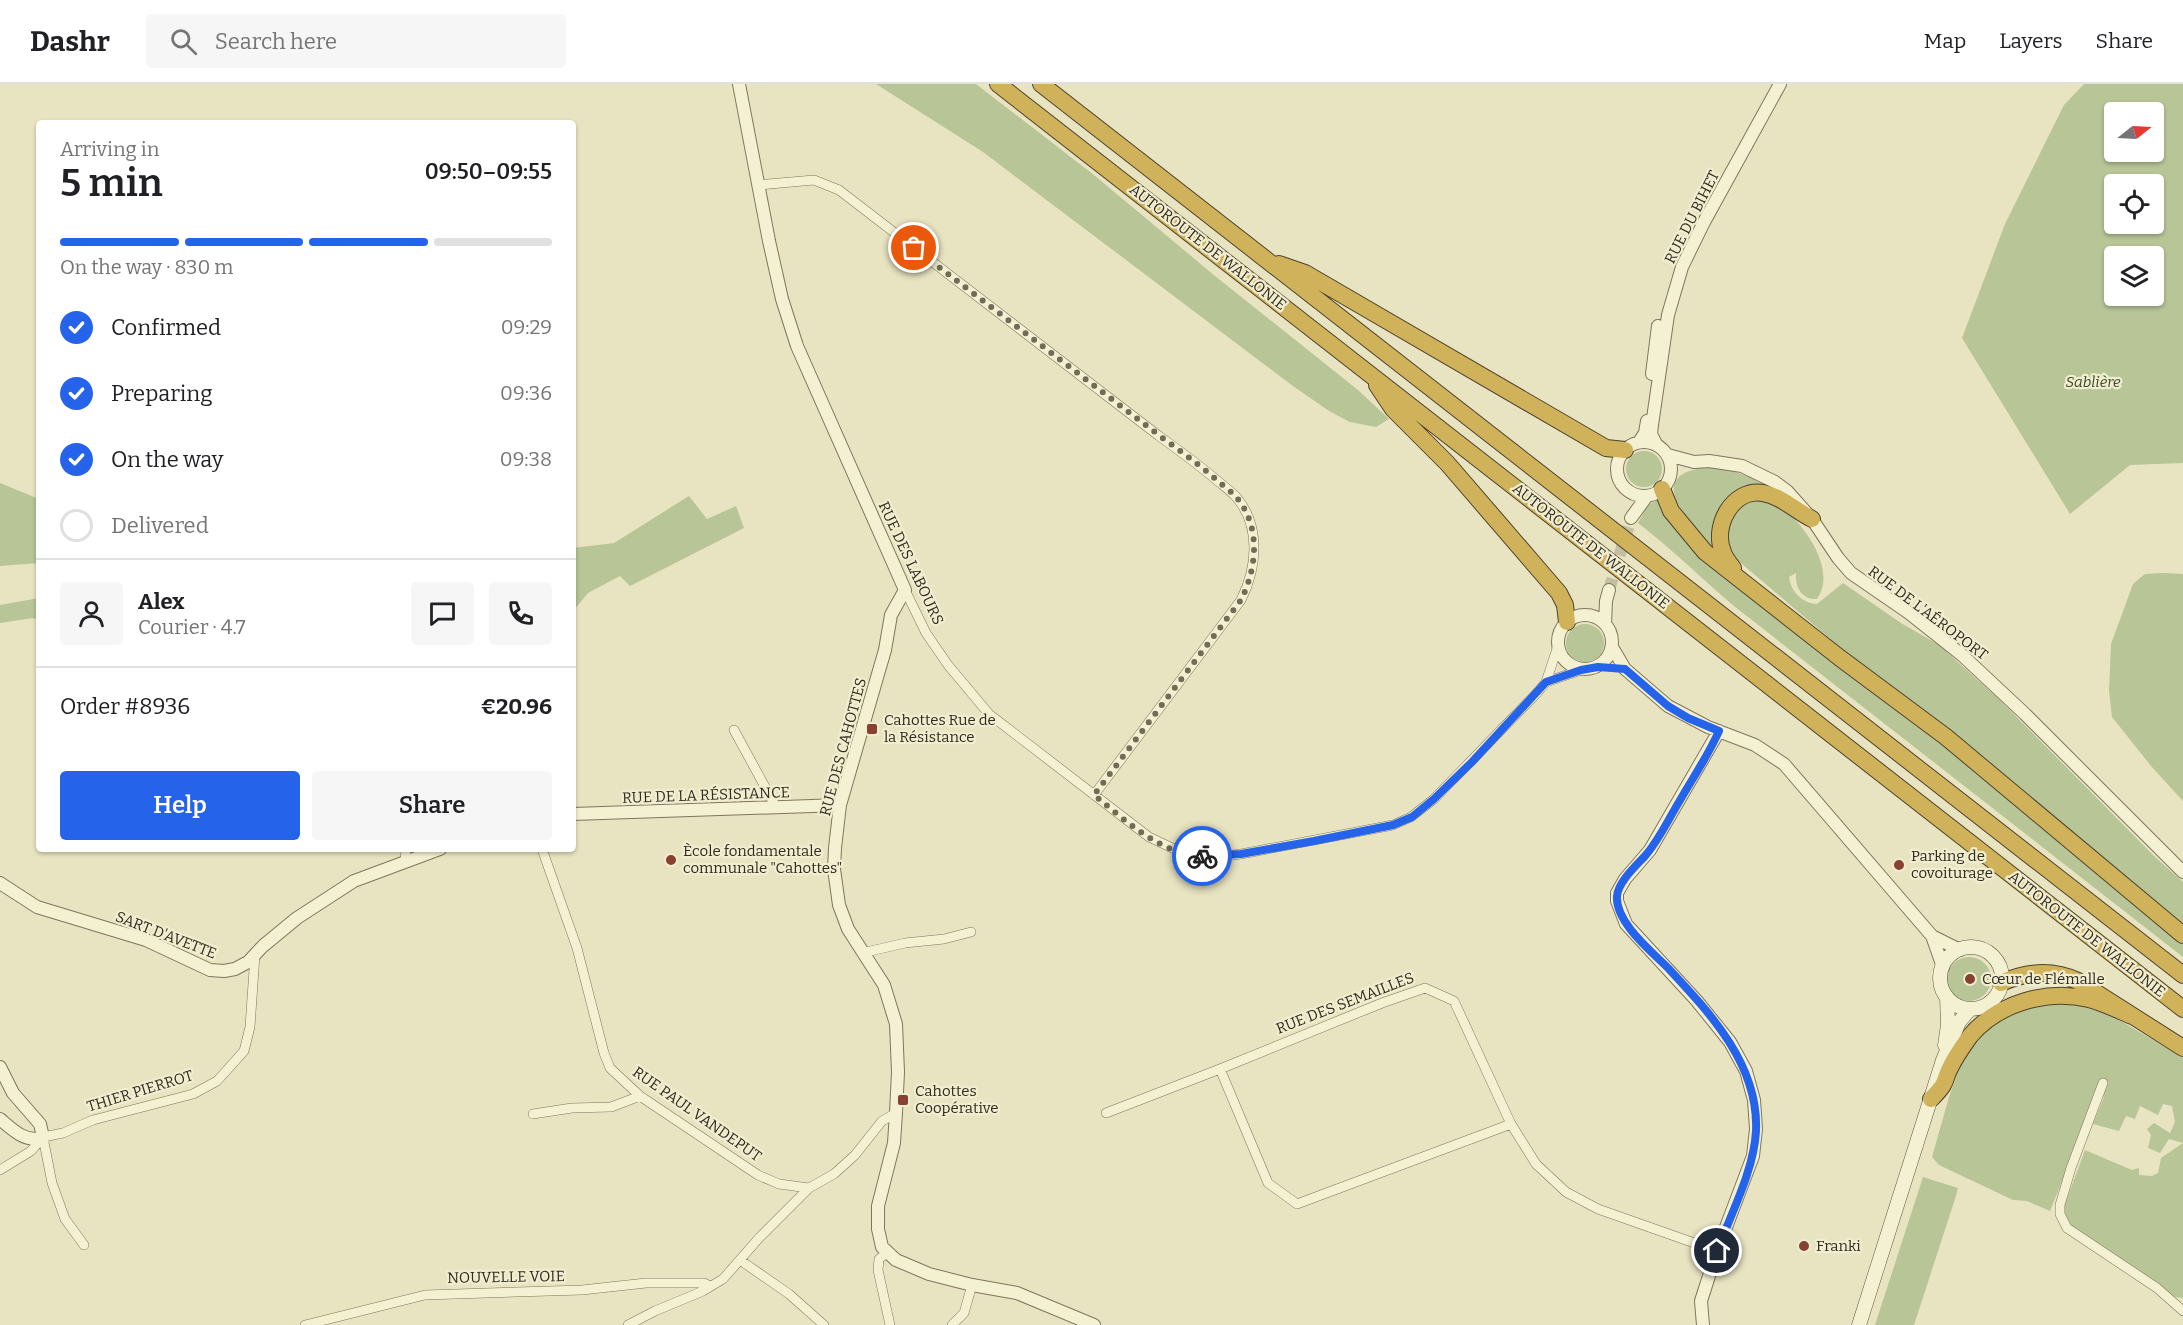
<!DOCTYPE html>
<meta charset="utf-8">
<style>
body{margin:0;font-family:Bitter,serif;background:#f6f6f6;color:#202124;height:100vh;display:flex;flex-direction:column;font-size:22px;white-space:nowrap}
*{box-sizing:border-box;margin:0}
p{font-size:20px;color:#757577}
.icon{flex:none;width:33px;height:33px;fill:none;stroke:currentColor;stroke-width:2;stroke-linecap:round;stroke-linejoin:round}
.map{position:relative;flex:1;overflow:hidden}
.side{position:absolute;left:36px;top:36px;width:540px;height:732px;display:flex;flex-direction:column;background:#fff;border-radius:6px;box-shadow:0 2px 4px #0004}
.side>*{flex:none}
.needle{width:39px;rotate:72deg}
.buttons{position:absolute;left:2104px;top:18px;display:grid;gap:12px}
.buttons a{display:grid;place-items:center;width:60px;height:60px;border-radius:6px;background:#fff;box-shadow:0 2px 4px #0004;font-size:30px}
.pin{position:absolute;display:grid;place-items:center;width:51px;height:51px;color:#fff;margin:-26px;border:3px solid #fff;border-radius:50%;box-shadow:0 2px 6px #0007}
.courier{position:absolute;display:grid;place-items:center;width:60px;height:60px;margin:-30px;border:4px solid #2563eb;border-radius:50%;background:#fff;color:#222;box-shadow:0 2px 8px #0007}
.overview em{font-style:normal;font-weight:600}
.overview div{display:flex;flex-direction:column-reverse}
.overview{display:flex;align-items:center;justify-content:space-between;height:102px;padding:0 24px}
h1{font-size:39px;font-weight:600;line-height:45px}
.bar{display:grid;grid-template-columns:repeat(4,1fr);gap:9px 6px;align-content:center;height:72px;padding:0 24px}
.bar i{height:8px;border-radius:4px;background:#e0e0e0}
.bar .active{background:#2563eb}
.bar p{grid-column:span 4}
.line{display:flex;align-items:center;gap:15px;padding:0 24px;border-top:2px solid #e0e0e0}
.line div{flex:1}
.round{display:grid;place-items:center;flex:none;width:63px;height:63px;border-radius:6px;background:#f6f6f6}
ol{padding:0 24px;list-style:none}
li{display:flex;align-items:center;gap:18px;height:66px}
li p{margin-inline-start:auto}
li .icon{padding:6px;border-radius:50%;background:#2563eb;color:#fff;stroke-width:4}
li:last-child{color:#757577}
li i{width:33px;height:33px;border:3px solid #e0e0e0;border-radius:50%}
.primary-button{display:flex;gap:12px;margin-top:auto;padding:12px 24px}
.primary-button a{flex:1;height:69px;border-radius:6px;background:#2563eb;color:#fff;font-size:24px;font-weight:600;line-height:69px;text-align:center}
.primary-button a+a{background:#f6f6f6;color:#202124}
header{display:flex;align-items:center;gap:36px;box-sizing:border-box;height:84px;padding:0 30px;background:#fff;border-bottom:2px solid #e0e0e0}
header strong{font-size:28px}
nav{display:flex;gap:33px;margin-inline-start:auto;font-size:21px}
.search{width:420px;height:54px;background:#f6f6f6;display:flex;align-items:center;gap:15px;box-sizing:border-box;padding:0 21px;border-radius:6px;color:#757577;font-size:22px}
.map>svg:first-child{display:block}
.green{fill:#b7c597;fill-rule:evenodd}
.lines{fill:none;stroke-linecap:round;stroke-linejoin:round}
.tertiary-tunnel{stroke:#c3bfa0;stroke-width:12;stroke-dasharray:12 6;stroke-linecap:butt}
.minor-casing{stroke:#80755b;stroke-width:10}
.tertiary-casing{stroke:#80755b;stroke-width:14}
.secondary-casing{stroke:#61563e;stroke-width:15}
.motorway-casing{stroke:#4e432f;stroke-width:18}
.minor{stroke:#f4f1d3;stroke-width:9}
.tertiary{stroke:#f4f1d3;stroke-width:12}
.secondary{stroke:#f4f1d3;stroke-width:14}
.motorway{stroke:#d0b25a;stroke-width:16}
.done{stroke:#716c56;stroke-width:6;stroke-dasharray:0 10.8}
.route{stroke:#2563eb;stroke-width:8}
.poi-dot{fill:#884131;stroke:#f1edd0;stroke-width:2}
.labels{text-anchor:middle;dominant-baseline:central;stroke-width:4.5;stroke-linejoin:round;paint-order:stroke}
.street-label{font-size:15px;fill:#312b1d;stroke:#f1edd0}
.park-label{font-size:15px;font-style:italic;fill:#3b4b26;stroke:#f1edd0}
.poi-label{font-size:15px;fill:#312b1d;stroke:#f1edd0;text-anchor:start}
</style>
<header>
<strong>Dashr</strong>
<div class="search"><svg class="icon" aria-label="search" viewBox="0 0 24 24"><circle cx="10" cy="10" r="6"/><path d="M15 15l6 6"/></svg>Search here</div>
<nav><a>Map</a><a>Layers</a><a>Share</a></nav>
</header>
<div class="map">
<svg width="2183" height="1241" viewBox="0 0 2183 1241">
<rect width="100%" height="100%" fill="#e8e4c1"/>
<!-- green -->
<path class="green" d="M 876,0 L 976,0 L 1094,91 L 1215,192 L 1358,306 L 1389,335 L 1376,343 L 1350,338 L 1329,327 L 1293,302 L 983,68 Z
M 2084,0 L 2183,0 L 2183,379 L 2130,381 L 2070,430 L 1962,254 L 2005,140 L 2064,21 ZM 2115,28 L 2154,28 L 2154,68 L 2115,68 ZM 2115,100 L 2154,100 L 2154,140 L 2115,140 ZM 2115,172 L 2154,172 L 2154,212 L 2115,212 Z
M1626 385a18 18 0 1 1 36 0a18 18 0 1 1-36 0Z
M 1714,383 C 1736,387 1753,393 1772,404 L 1745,407 L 1715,466 C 1688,438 1638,387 1714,383 Z
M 0,399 L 39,415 L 39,479 L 0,482 Z
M 689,412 L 707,435 L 736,422 L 744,444 L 630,502 L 620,492 L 588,509 L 573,527 L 573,464 L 614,459 Z
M 1757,414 C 1765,417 1777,419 1784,425 C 1806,443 1837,487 1817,515 C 1801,516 1795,502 1796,489 L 1789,493 C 1791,508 1802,519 1817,520 L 1843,499 L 1901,539 L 1939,561 L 2001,617 L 2154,772 L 2183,798 L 2183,841 L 2021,704 L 1849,571 L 1735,474 L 1726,456 L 1730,432 L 1737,423 Z
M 1657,416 L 2183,859 L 2183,873 L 1734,522 C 1702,495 1671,464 1638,439 L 1648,421 Z
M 2163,489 L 2183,490 L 2183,717 L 2151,682 L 2112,633 L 2109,607 L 2111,560 L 2133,500 L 2145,490 Z
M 39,514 L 39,536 L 33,534 L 0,539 L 0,521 Z
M1566 559a19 19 0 1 1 38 0a19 19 0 1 1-38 0Z
M1947 895a22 22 0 1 1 44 0a22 22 0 1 1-44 0Z
M 2062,917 L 2098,925 L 2116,934 L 2183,974 L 2183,1059 L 2169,1055 L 2160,1069 L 2148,1064 L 2151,1051 L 2147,1045 L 2154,1039 L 2170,1049 L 2175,1038 L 2172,1022 L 2163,1020 L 2158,1031 L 2140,1022 L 2135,1035 L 2126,1032 L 2119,1047 L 2093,1040 L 2104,1013 L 2097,1010 L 2050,1127 L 2027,1117 L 2013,1116 L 1939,1081 L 1932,1073 L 1949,1013 L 1965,968 L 2001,930 Z
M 2183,1059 L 2183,1214 L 2175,1213 L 2070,1141 L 2064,1131 L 2064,1123 L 2085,1066 L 2132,1086 L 2139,1084 L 2139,1091 L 2152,1092 L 2158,1089 L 2161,1074 Z
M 1923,1093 L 1958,1104 L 1955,1115 L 1914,1241 L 1875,1241 Z"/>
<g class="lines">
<!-- tertiary-tunnel -->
<path class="tertiary-tunnel" d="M 1609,506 L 1631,434"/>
<!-- minor casing -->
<g class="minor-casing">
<path id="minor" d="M 758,101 L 814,96 L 839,106 L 1159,352 C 1180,367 1200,382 1219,398 C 1225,403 1232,408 1237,414 C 1261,443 1257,484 1241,516 L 1094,711
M 905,506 L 926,549 L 948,581 L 989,630 L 1149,753 L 1187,771 L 1217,773 L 1241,770 L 1393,741 L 1411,733 L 1434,715 L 1536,610 L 1546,598 L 1558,562
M 1546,598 L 1581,586
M 734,646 L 776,723
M 542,765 L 577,864 L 604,969 L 610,984 L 640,1012 L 758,1091 L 779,1100 L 809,1104
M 405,778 L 406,765
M 862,869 L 905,859 L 944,855 L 971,848
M 2103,999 L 2071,1084 L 2060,1121 L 2060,1130 L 2067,1144 L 2157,1204 L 2183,1227
M 1106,1029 L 1220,985
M 533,1030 L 572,1024 L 611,1023 L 640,1012
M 1511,1040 L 1297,1120 L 1268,1099 L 1220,985 L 1382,919 L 1425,904 L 1454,917 L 1511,1040 L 1536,1080 L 1566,1108 L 1598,1125 L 1717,1167
M 43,1053 L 52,1099 L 65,1135 L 84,1161
M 0,1086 L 31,1067 L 43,1053 L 63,1049 L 93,1036 L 193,1010 L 217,997 L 244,967 L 250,943 L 255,871
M 888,1168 L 879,1175 L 878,1186 L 890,1241
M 740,1176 L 789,1210 L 824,1241
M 305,1241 L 425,1211 L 582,1206 L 646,1199 L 704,1199 L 710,1202
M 628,1241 L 655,1227 L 703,1207 L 723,1195 L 759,1154 L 809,1104 L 834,1090 L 855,1071 L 882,1037 L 896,1029
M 952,1241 L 964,1229 L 972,1201"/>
</g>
<!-- tertiary casing -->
<g class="tertiary-casing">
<path id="tertiary" d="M 739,0 L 769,157 L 782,215 L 797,262 L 905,506 L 891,531 L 885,566 L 840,721 L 835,764 L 834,785 L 839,821 L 848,845 L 884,901 L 896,940 L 898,988 L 896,1029 L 894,1059 L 878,1122 L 878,1145 L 882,1163 L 896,1176 L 929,1190 L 972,1201 L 1017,1209 L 1094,1241
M 1652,290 L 1658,242
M 1639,358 L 1645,349 L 1647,337
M1617 385a27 27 0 1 1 54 0a27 27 0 1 1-54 0Z
M 1656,360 L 1651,350 L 1652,341 L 1668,231 L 1682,183 L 1704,138 L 1780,0
M 1668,371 L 1694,378 L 1709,377 L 1742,382 L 1775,398 L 1787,407 L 1812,435 L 1838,474 L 1851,489 L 1909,529 L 1962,571 L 2025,630 L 2183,788
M 1631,434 L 1647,412
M1558 558a27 27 0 1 1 54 0a27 27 0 1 1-54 0Z
M 1605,540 L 1606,517 L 1609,506
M 1612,563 L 1625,585 L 1668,622 L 1708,643 L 1755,661 L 1784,680 L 1932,852 L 1943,883
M 573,730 L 840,721
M 0,799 L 37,823 L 146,856 L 210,886 L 224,887 L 235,885 L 248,878 L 263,862 L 297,834 L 354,797 L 440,765
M 1932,852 L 1960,866
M 0,983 L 13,1009 L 40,1040 L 43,1053 C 26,1060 12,1045 0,1035
M 1703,1241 L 1701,1217 L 1717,1167 L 1753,1072 L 1756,1045 L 1754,1016 L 1746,987 L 1730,958 L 1697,917 L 1626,840 L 1617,817 L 1617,809 L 1625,795 L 1650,766 L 1719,647"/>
</g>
<!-- secondary casing -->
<g class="secondary-casing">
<path id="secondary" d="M1940 894a31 31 0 1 1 62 0a31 31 0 1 1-62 0Z
M 1945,961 L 1948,941 L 1947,913
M 1859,1241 L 1943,976 L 1959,938 L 1970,925"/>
</g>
<!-- motorway casing -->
<g class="motorway-casing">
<path id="motorway" d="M 998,0 L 2183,925
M 1041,0 L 2183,891
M 1279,180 L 1305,189 L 1606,364 L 1625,366
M 1377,301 L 1393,325 L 1447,379 L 1559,509 L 1565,521 L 1567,538
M 1662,405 L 1671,427 L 1705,468 L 1840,574 L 1946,653 L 2183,851
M 1733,484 C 1729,479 1725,474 1723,468 C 1712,443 1732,404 1763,409 C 1781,412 1796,427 1812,435
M 2001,899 C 2027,887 2052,885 2078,897 L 2183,964
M 1931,1015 C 1935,1011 1940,1006 1943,1001 C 1946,996 1947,989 1950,984 C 1955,973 1963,962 1970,952 C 1998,919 2047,905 2089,915 C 2104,919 2118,926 2132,932"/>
</g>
<!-- minor -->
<use href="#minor" class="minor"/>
<!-- tertiary -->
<use href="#tertiary" class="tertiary"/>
<!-- secondary -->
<use href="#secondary" class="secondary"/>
<!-- motorway -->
<use href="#motorway" class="motorway"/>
</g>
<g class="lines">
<!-- done -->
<path class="done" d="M 914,164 L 1160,352 C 1180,367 1200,381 1219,398 C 1225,403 1232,408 1237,414 C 1261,443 1257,484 1241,516 L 1094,711 C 1125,736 1160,770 1202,772"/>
<!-- route -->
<path class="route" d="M 1202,772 L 1241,770 L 1314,757 L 1393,741 L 1412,733 L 1434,715 L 1472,678 L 1546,598 L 1581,586 L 1598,583 L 1625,585 L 1668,622 L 1688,634 L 1719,647 C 1708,672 1692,695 1679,718 C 1668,736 1659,756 1645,772 C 1636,782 1618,798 1617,812 C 1615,838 1651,867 1668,884 C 1710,929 1759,981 1756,1047 C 1754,1086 1731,1130 1717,1167"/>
</g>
<!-- markers -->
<g class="poi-dot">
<rect x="866" y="639" width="12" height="12" rx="3"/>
<circle cx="671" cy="776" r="6"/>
<circle cx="1899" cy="781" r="6"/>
<circle cx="1970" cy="895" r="6"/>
<rect x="897" y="1010" width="12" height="12" rx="3"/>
<circle cx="1804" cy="1162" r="6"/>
</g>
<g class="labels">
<!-- street labels -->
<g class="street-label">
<text transform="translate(1692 133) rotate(-63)">RUE DU BIHET</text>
<text transform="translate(1208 163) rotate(38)">AUTOROUTE DE WALLONIE</text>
<text transform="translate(1591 462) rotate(38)">AUTOROUTE DE WALLONIE</text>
<text transform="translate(911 479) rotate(65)">RUE DES LABOURS</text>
<text transform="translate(1928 529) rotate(37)">RUE DE L'AÉROPORT</text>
<text transform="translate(843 663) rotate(-75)">RUE DES CAHOTTES</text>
<text transform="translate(706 711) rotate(-2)">RUE DE LA RÉSISTANCE</text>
<text transform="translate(2087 850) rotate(38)">AUTOROUTE DE WALLONIE</text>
<text transform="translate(166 851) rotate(21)">SART D'AVETTE</text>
<text transform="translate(1345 919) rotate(-21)">RUE DES SEMAILLES</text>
<text transform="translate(140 1007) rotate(-17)">THIER PIERROT</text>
<text transform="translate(697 1030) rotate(35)">RUE PAUL VANDEPUT</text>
<text transform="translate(506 1193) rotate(-1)">NOUVELLE VOIE</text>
</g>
<!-- park labels -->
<g class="park-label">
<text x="2093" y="298">Sablière</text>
</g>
<!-- poi labels -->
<g class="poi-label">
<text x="884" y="636">Cahottes Rue de<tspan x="884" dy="17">la Résistance</tspan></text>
<text x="683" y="767">Ècole fondamentale<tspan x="683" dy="17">communale "Cahottes"</tspan></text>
<text x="1911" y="772">Parking de<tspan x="1911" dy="17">covoiturage</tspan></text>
<text x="1982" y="895">Cœur de Flémalle</text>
<text x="915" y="1007">Cahottes<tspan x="915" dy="17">Coopérative</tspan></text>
<text x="1816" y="1162">Franki</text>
</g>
</g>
</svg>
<div class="buttons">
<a><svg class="needle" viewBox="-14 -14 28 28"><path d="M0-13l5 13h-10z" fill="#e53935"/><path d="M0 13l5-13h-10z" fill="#757577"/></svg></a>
<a><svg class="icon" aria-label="locate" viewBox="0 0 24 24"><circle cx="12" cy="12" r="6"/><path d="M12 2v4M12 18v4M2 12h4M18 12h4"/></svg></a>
<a><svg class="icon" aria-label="layers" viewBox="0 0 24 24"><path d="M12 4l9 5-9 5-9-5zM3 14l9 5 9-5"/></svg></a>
</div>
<div class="pin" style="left:914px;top:164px;background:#ea580c"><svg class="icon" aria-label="bag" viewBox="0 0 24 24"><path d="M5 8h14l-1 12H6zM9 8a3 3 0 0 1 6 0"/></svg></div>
<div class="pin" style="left:1717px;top:1167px;background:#1f2937"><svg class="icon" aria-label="home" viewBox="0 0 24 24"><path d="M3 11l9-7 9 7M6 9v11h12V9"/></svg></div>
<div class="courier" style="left:1202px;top:772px"><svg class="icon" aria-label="bike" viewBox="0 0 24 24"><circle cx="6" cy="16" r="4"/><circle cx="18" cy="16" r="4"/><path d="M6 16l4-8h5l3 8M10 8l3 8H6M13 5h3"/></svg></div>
<section class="side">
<div class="overview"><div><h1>5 min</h1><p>Arriving in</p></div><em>09:50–09:55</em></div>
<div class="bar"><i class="active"></i><i class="active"></i><i class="active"></i><i></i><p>On the way · 830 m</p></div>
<ol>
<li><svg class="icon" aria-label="check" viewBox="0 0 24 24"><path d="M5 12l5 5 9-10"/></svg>Confirmed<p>09:29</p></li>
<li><svg class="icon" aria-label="check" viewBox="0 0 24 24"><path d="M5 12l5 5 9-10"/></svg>Preparing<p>09:36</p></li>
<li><svg class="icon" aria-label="check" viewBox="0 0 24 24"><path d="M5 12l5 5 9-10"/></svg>On the way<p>09:38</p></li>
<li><i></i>Delivered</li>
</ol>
<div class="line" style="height:108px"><a class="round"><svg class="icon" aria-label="person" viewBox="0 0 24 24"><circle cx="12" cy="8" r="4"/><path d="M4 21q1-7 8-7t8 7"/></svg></a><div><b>Alex</b><p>Courier · 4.7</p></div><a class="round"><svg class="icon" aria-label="chat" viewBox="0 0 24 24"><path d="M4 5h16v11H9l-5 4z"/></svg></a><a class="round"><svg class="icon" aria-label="phone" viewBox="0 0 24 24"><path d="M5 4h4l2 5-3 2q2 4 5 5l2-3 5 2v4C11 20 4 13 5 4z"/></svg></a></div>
<div class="line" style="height:78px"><div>Order #8936</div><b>€20.96</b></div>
<div class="primary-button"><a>Help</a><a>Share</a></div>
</section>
</div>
